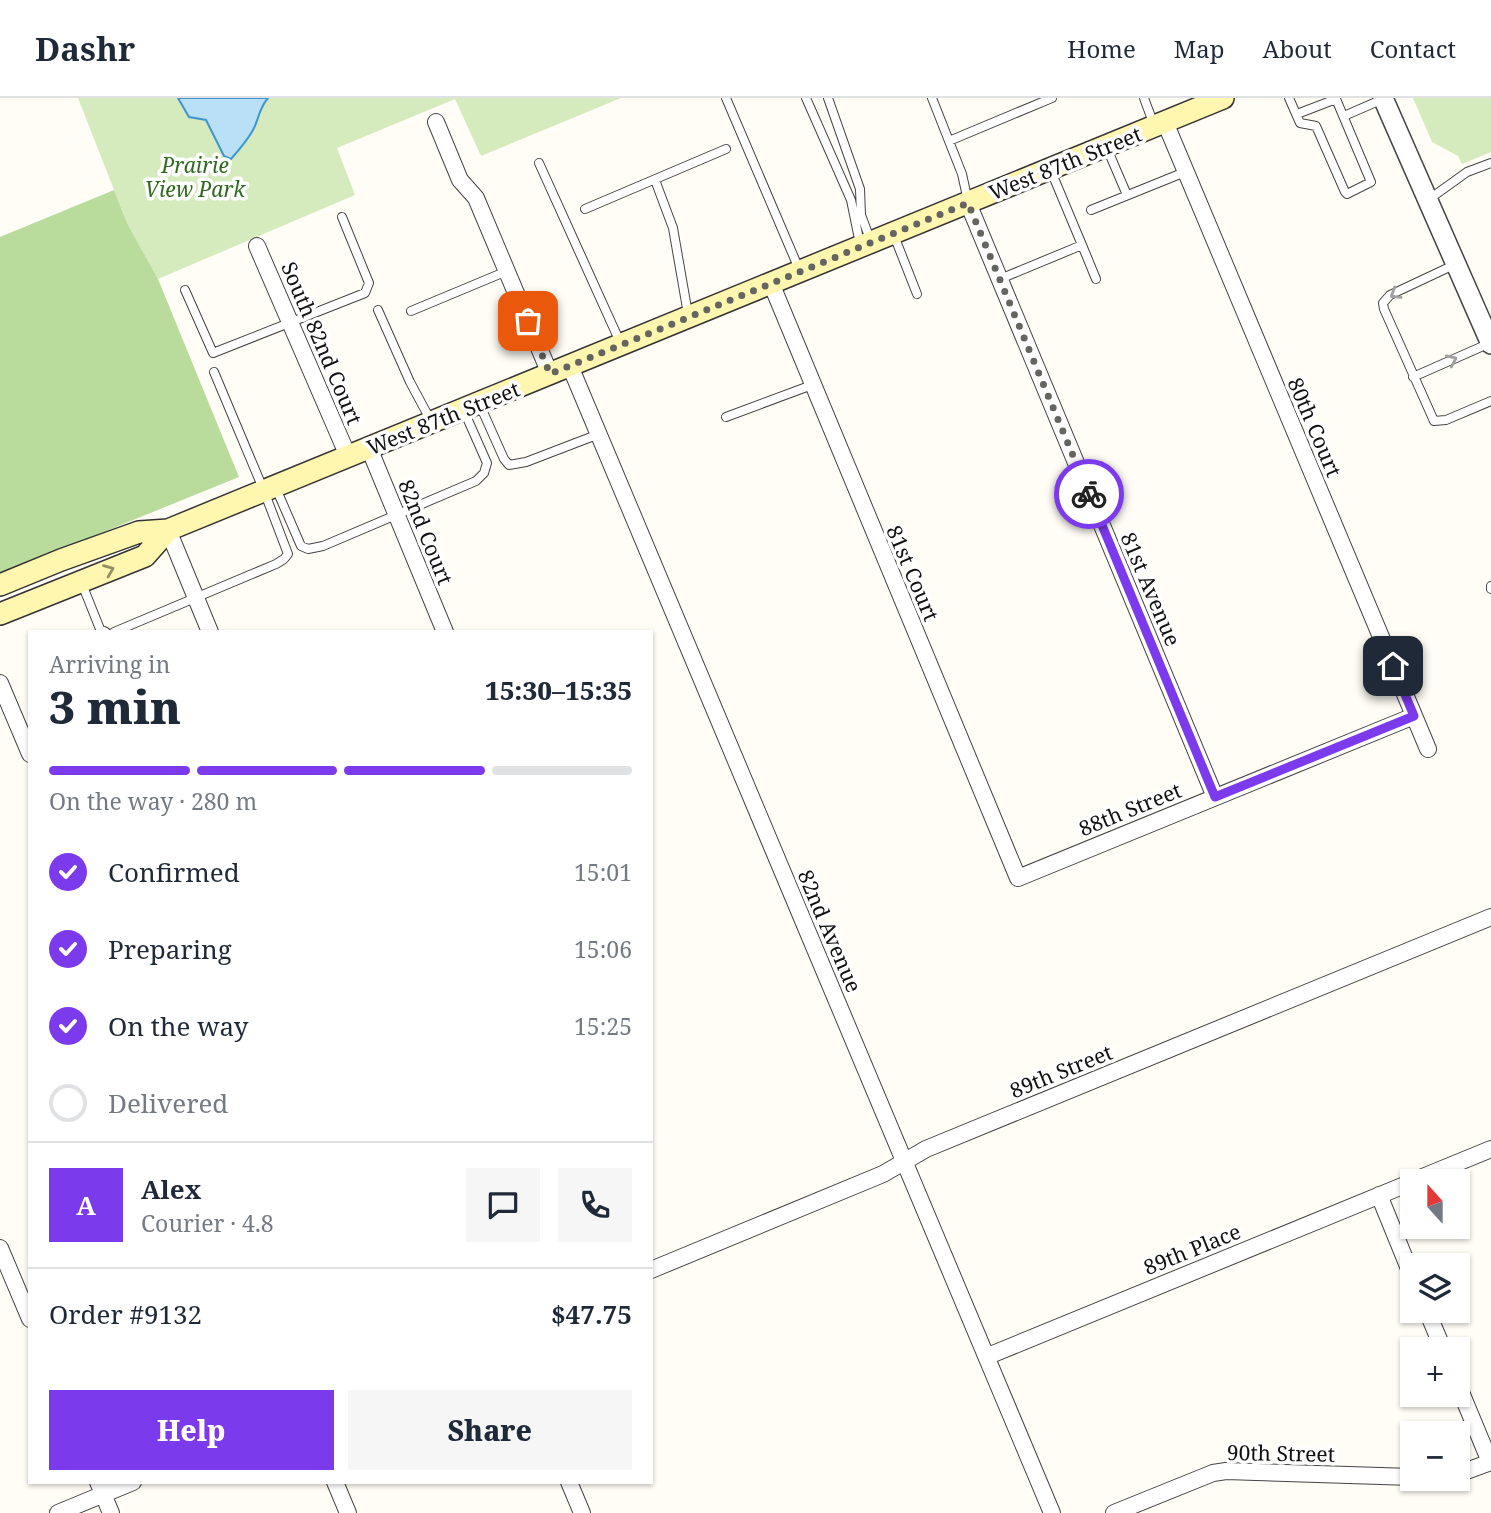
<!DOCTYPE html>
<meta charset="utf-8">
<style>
body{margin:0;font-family:"Noto Serif",serif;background:#f6f6f7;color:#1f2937;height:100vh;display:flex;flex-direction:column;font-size:26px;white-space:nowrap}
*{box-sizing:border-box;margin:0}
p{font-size:23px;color:#747a83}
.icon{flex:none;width:38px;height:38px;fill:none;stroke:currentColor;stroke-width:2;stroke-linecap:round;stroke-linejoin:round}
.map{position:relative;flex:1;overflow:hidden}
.details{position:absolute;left:28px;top:532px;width:625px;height:854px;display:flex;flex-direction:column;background:#fff;border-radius:0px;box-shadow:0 2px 5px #0004}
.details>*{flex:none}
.needle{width:46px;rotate:339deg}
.controls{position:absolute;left:1400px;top:1071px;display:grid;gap:14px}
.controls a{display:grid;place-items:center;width:70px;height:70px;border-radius:0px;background:#fff;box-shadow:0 2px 5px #0004;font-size:35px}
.pin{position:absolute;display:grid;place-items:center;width:60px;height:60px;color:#fff;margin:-30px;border-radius:14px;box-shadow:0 4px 10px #0006}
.courier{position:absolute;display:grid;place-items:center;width:70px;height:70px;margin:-35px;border:5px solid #7c3aed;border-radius:50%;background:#fff;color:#222;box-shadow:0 2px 9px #0007}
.headline em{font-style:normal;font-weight:800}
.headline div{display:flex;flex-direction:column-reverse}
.headline{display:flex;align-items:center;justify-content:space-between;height:119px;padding:0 21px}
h1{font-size:46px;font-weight:800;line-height:52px}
.bar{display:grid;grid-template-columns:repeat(4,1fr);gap:10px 7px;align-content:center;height:84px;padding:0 21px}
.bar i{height:9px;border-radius:5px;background:#e0e1e3}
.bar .active{background:#7c3aed}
.bar p{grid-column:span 4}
.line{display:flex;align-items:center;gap:18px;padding:0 21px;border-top:2px solid #e0e1e3}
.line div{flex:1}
.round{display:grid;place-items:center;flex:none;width:74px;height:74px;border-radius:0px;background:#f6f6f7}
ol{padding:0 21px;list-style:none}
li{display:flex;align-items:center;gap:21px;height:77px}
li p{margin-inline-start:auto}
li .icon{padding:7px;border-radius:50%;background:#7c3aed;color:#fff;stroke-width:4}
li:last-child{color:#747a83}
li i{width:38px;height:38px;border:4px solid #e0e1e3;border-radius:50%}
.action{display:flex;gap:14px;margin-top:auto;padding:14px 21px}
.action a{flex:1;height:80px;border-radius:0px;background:#7c3aed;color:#fff;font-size:28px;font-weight:800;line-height:80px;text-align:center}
.action a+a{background:#f6f6f7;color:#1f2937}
header{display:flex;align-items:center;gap:42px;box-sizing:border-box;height:98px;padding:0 35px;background:#fff;border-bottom:2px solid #e0e1e3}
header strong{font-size:33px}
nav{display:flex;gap:38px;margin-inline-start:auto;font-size:24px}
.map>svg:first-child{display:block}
.green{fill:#d5ebbd}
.forest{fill:#b9dc9c}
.water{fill:#b9e0f7;stroke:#3f96cf;stroke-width:2}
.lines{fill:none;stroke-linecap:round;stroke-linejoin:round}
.service-casing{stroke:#444;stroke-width:10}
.minor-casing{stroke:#444;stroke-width:18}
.tertiary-casing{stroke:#444;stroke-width:22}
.secondary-casing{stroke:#333;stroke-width:24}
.service{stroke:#fff;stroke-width:8}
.minor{stroke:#fff;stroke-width:16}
.tertiary{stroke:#fff;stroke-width:19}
.secondary{stroke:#fff6b0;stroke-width:21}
.oneway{stroke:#a0a0a0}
.oneway2{stroke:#948f68}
.done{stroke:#646461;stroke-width:7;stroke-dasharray:0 12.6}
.route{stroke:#7c3aed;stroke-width:9}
.labels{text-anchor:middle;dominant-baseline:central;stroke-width:7;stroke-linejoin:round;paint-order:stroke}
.street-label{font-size:21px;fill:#111;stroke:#fff}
.park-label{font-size:21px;font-style:italic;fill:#2f6b1f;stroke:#fff}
</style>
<header>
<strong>Dashr</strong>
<nav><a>Home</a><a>Map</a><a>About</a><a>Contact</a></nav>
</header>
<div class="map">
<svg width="1491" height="1415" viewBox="0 0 1491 1415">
<rect width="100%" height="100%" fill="#fffdf5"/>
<!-- green -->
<path class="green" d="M 78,0 L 621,0 L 481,58 L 455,1 L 337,50 L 355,97 L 158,181 L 127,125 Z
M 1413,0 L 1491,0 L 1491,54 L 1462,66 L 1458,58 L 1432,44 Z"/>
<!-- forest -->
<path class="forest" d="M 114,92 L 127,125 L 158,181 L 239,379 L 0,476 L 0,139 Z"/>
<!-- water -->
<path class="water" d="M 178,0 L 268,0 C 259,10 259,21 253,32 C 247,43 239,52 231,61 L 224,58 L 206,22 L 189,19 Z"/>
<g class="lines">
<!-- service casing -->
<g class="service-casing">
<path id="service" d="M 726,0 L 799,171
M 806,0 L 851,102 L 860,146
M 828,0 L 860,91 L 861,117 L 870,141
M 932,0 L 962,76 L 968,103
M 1144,0 L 1154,27
M 1289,0 L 1300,25 L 1316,28 L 1345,94 L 1347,96 L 1371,84 L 1336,1 L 1297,16
M 1344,18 L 1383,1
M 949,43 L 1052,0
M 1106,48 L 1127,97
M 539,65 L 620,244
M 655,82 L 673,130 L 688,216
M 1428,102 L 1467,74 L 1491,65
M 585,111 L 726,51
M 1091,112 L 1185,74
M 893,135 L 917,196
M 1082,147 L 1096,181
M 1456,166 L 1390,197 L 1383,205 L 1384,211 L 1434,323 L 1446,322 L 1491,303
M 1000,181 L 1082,147 L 1051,73
M 185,192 L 213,255 L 365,195 L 369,185 L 342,119
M 378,212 L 410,284 L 431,323
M 411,213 L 507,173
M 1413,279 L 1490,245
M 479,305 L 504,361 L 509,367 L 526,364 L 599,336
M 726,319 L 812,287
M 275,388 L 301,448 L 308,451 L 323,448 L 476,383 L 484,375 L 487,365 L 464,313
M 82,486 L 100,531 L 106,534
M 1491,488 L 1491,491
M 114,534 L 276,466 L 284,461 L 288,456 L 264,393 L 214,274"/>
</g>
<!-- minor casing -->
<g class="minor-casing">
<path id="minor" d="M 436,24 L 460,82 L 476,100 L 550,276
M 1165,24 L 1428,651
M 968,105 L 1215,699
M 257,148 L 348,358
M 771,185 L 1018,780 L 1414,618
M 570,268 L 1052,1415
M 369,350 L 445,534
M 168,432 L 210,534
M 0,585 L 30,656
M 1413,1083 L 1491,1051
M 1379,1097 L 1412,1178
M 0,1150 L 30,1221
M 651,1172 L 883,1076 L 926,1051 L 1491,819
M 1427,1213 L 1443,1251
M 988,1258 L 1412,1084
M 1458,1287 L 1490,1364
M 1458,1376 L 1491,1364
M 98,1384 L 111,1415
M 335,1384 L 348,1415
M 569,1384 L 582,1415
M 58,1415 L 133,1384
M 1114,1415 L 1213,1375 L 1226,1373 L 1412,1379"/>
</g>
<!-- tertiary casing -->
<g class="tertiary-casing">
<path id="tertiary" d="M 1383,0 L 1491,246"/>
</g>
<!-- secondary casing -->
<g class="secondary-casing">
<path id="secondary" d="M 0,487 L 61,462 L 139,434 L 168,432 L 1223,0
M 0,516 L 145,458 L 168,432"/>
</g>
<!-- service -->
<use href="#service" class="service"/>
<!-- minor -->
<use href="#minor" class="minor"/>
<!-- tertiary -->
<use href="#tertiary" class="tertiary"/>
<!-- secondary -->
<use href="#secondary" class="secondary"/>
</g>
<!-- one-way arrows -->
<defs><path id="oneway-chevron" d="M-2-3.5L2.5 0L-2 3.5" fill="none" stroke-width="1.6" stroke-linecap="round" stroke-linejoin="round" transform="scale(1.75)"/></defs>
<g class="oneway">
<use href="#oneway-chevron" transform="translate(1395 196) rotate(149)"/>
<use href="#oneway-chevron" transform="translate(1452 262) rotate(-24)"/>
</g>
<use class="oneway2" href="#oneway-chevron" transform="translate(109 472) rotate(-22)"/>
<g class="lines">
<!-- done -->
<path class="done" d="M 528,223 L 550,276 L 968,105 L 1089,396"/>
<!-- route -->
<path class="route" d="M 1089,396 L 1215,699 L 1414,618 L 1393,568"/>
</g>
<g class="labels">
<!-- street labels -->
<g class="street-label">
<text transform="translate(1065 65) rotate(-22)">West 87th Street</text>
<text transform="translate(322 245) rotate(67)">South 82nd Court</text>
<text transform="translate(443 320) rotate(-22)">West 87th Street</text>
<text transform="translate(1315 329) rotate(67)">80th Court</text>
<text transform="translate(426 434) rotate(68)">82nd Court</text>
<text transform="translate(913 475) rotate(67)">81st Court</text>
<text transform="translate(1151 491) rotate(67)">81st Avenue</text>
<text transform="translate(1130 711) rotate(-22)">88th Street</text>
<text transform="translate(830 833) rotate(67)">82nd Avenue</text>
<text transform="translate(1061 973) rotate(-22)">89th Street</text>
<text transform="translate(1192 1151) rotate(-22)">89th Place</text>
<text transform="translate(1281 1355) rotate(1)">90th Street</text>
</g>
<!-- park labels -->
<g class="park-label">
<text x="195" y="67">Prairie<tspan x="195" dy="24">View Park</tspan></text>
</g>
</g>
</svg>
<div class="controls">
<a><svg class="needle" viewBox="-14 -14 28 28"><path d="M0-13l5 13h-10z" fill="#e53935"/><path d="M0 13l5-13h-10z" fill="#747a83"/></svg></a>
<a><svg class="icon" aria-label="layers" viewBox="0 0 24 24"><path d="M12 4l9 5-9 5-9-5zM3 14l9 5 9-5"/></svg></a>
<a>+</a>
<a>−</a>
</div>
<div class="pin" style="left:528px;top:223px;background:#ea580c"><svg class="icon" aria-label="bag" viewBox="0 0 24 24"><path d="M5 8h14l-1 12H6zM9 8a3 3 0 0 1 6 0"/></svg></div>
<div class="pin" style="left:1393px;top:568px;background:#1f2937"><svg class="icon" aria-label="home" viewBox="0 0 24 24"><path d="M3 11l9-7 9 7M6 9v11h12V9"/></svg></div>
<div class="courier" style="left:1089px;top:396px"><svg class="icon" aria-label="bike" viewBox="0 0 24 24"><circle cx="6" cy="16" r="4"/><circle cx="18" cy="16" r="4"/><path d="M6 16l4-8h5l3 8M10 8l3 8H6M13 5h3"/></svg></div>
<section class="details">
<div class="headline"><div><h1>3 min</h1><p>Arriving in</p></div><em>15:30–15:35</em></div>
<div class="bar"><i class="active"></i><i class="active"></i><i class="active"></i><i></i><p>On the way · 280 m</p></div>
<ol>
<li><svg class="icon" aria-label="check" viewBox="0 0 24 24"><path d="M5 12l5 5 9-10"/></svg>Confirmed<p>15:01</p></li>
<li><svg class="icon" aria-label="check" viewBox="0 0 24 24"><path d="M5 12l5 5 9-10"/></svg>Preparing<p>15:06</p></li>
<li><svg class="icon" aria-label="check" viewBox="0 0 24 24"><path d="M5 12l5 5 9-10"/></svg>On the way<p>15:25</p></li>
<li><i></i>Delivered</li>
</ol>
<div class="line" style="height:126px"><b class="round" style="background:#7c3aed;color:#fff">A</b><div><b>Alex</b><p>Courier · 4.8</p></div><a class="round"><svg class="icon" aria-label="chat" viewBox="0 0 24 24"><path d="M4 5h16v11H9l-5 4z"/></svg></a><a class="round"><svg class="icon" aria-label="phone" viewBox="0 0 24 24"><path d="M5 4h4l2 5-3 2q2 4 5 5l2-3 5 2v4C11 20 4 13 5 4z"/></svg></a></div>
<div class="line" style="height:91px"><div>Order #9132</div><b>$47.75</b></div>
<div class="action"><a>Help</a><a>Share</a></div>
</section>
</div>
